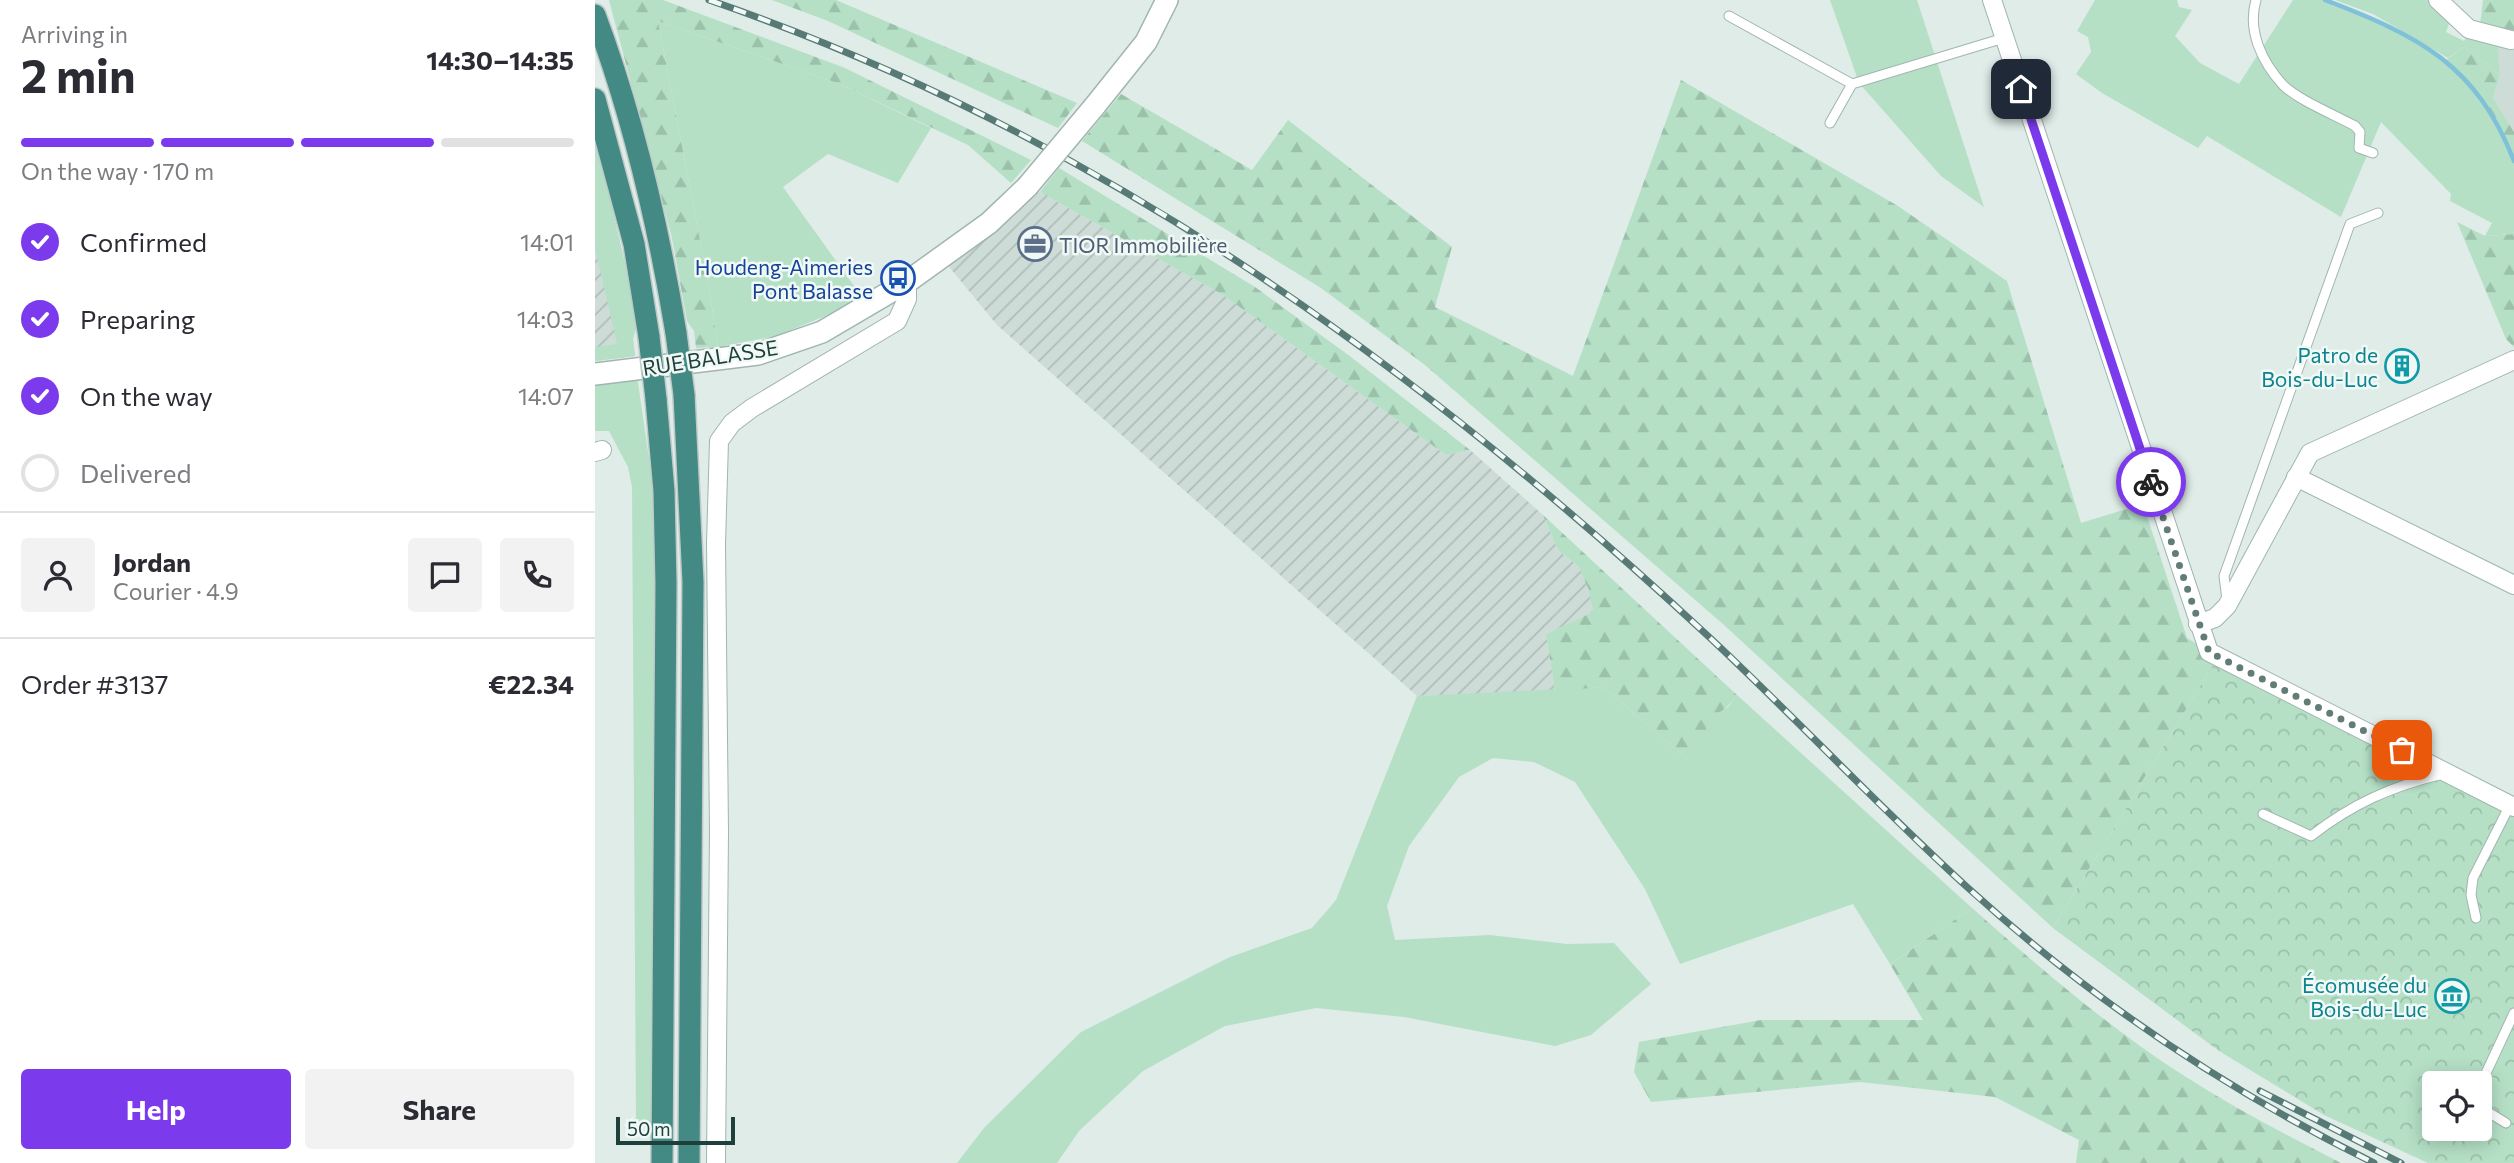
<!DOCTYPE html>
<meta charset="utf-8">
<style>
body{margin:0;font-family:Commissioner,sans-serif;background:#f2f2f3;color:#2b2b33;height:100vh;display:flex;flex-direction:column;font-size:26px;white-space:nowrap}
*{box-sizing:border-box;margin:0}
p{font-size:23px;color:#7c7c81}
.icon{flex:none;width:38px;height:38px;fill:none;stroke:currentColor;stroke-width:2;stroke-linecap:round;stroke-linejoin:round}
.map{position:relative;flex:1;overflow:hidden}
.details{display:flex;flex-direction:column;background:#fff;width:595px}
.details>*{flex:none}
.buttons{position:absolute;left:1827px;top:1071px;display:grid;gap:14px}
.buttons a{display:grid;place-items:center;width:70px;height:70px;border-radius:7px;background:#fff;box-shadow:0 4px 18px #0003;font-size:35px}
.scale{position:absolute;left:21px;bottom:18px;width:119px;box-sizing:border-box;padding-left:7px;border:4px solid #1e3f3a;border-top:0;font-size:19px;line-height:24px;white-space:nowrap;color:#1e3f3a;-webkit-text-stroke:5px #f0f9f5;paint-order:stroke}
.pin{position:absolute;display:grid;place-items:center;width:60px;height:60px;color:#fff;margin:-30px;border-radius:14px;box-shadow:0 4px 10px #0006}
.courier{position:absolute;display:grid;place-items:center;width:70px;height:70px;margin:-35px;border:5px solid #7c3aed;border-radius:50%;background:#fff;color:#222;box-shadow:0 2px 9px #0007}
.summary em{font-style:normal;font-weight:700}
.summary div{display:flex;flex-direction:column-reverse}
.summary{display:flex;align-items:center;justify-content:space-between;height:119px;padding:0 21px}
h1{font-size:46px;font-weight:700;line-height:52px}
.bar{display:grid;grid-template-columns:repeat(4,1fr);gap:10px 7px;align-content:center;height:84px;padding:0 21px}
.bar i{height:9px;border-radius:5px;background:#e1e1e2}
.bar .selected{background:#7c3aed}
.bar p{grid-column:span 4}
.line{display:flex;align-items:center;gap:18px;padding:0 21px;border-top:2px solid #e1e1e2}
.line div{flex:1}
.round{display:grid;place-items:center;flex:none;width:74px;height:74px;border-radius:7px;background:#f2f2f3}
ol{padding:0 21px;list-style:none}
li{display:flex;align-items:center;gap:21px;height:77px}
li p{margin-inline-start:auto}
li .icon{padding:7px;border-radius:50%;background:#7c3aed;color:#fff;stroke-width:4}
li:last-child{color:#7c7c81}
li i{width:38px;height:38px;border:4px solid #e1e1e2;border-radius:50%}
.primary-button{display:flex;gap:14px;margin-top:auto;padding:14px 21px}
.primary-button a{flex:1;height:80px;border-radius:7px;background:#7c3aed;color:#fff;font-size:28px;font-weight:700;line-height:80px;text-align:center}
.primary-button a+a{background:#f2f2f3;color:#2b2b33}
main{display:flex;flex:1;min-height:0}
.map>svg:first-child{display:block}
.built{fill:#cddcd7}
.industrial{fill:url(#industrial-furrows)}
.grass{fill:#b5e0c6}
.forest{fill:url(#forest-firs)}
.park{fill:url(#park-crowns);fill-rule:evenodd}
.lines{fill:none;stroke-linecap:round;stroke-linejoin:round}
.stream{stroke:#80c0d9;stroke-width:4.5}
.service-casing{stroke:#a1b5b0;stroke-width:11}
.minor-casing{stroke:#a1b5b0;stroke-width:20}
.tertiary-casing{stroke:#a1b5b0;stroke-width:24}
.trunk-casing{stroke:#c0c9c8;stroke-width:24}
.service{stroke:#fff;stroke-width:9}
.minor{stroke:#fff;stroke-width:18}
.tertiary{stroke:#fff;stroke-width:21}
.trunk{stroke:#428a83;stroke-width:21}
.rail-casing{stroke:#587a76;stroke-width:7}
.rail{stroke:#f0f9f5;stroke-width:4.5;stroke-dasharray:13;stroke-linecap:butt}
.tertiary-bridge-casing{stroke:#a1b5b0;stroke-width:24;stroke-linecap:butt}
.trunk-bridge-casing{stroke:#c0c9c8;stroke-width:24;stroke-linecap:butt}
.tertiary-bridge{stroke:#fff;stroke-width:21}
.trunk-bridge{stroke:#428a83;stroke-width:21}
.done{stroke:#627c77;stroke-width:7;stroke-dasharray:0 12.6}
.route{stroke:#7c3aed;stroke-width:9}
.labels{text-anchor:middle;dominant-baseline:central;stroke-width:5;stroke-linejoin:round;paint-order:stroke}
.service-label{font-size:21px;fill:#4e5e75;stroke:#f0f9f5;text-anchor:start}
.transit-label{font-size:21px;fill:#164399;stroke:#f0f9f5;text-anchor:end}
.culture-label{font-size:21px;fill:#0d838f;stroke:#f0f9f5;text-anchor:end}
.street-label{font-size:21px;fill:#1e3f3a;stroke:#f0f9f5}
</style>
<main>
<section class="details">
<div class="summary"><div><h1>2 min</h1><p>Arriving in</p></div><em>14:30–14:35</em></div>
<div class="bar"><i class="selected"></i><i class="selected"></i><i class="selected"></i><i></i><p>On the way · 170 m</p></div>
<ol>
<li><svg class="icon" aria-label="check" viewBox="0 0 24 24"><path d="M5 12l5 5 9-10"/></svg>Confirmed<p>14:01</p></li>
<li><svg class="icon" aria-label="check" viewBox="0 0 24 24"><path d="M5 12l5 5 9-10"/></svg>Preparing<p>14:03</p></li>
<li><svg class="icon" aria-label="check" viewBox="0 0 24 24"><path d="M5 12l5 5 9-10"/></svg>On the way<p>14:07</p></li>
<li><i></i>Delivered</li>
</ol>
<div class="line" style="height:126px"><a class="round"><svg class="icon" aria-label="person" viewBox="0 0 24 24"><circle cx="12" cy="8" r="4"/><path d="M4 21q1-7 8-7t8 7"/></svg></a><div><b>Jordan</b><p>Courier · 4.9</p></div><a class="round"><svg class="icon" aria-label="chat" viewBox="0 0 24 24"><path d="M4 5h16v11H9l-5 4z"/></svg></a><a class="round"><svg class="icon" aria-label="phone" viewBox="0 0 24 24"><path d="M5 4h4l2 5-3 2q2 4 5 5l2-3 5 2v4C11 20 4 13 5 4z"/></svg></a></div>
<div class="line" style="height:91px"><div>Order #3137</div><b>€22.34</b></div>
<div class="primary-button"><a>Help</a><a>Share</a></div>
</section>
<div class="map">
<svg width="1919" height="1163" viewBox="0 0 1919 1163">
<defs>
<pattern id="industrial-furrows" width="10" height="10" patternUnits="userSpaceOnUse" patternTransform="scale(1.75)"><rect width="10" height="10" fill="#cddcd7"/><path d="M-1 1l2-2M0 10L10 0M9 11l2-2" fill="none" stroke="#b0beb9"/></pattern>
<pattern id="forest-firs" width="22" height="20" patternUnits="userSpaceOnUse" patternTransform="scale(1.75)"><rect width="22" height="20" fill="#b5e0c6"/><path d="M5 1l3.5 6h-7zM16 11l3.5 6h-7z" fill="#9bc1ab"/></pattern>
<pattern id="park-crowns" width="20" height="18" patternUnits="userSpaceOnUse" patternTransform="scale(1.75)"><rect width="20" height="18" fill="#b5e0c6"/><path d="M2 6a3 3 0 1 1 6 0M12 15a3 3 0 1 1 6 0" fill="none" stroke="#9bc1ab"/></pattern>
</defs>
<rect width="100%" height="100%" fill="#dfece8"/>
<!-- built -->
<path class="built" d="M 1919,2 L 1919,132 L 1898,98 L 1905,75 L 1901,46 L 1906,4 Z"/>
<!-- industrial -->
<path class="industrial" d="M 0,133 L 43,321 L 38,339 L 40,356 L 0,361 Z
M 445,192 L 628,295 L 851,455 L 875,450 L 948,515 L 963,550 L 984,567 L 995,590 L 998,613 L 951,634 L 960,691 L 822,696 L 402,325 L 346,257 L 419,202 Z"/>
<!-- grass -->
<path class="grass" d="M 1235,0 L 1322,0 L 1389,207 L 1346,176 L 1264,83 Z
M 1500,0 L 1582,0 L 1584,7 L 1597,10 L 1580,36 L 1605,63 L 1644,84 L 1698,0 L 1730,0 L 1775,17 L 1851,60 L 1879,88 L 1905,126 L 1919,161 L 1919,234 L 1890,236 L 1897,223 L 1855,201 L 1856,194 L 1786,122 L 1746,217 L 1612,136 L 1603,148 L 1507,93 L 1481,74 L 1496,52 L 1493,37 L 1482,31 Z
M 1740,0 L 1837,0 L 1856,18 L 1851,32 L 1869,41 L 1874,33 L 1902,41 L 1905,75 L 1869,47 L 1853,58 L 1778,14 Z
M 63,21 L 245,84 L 336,128 L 303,183 L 233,154 L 188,187 L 274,307 L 240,312 L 181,336 L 123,347 L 114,287 Z
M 0,133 L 43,321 L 38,339 L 40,356 L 0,361 L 0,347 L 22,344 L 0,248 Z
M 42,376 L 57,479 L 61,582 L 57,1125 L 41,1124 L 37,487 L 33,467 L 14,431 L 0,431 L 0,381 Z
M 1008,687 L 1091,758 L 1116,715 L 1133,707 L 1142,695 L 1377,908 L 1295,964 L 1258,904 L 1085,964 L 1050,889 L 980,782 L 939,762 L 898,758 L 864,777 L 814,846 L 792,906 L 800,940 L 895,935 L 972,944 L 1019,943 L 1056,984 L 996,1035 L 960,1046 L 809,1017 L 721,1008 L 630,1026 L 548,1071 L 484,1131 L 462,1163 L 362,1163 L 389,1128 L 486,1032 L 635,957 L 717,928 L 741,900 L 822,696 Z"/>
<!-- forest -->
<path class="forest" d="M 14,0 L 68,0 L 250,68 L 436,160 L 416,183 L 373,145 L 245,84 L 63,21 L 114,287 L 123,347 L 101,348 L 99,331 L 92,321 L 77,238 Z
M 177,0 L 241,0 L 482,103 L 463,128 L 233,21 Z
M 1888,0 L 1919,0 L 1919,38 L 1884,33 Z
M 1869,47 L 1905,75 L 1898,98 L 1919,132 L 1919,161 C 1902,118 1884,93 1851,60 Z
M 1086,80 L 1303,206 L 1412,281 L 1486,523 L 1548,504 L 1592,638 L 1623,657 L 1458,928 L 1129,625 L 830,365 L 726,288 L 487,141 L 526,94 L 657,170 L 693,120 L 857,247 L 840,307 L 978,376 Z
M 464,168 L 660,287 L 756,357 L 875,450 L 851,455 L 628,295 L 445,192 Z
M 1862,222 L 1890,236 L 1919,234 L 1919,347 L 1911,339 Z
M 948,515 L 1142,695 C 1121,725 1110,704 1110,752 L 1091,758 L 1008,687 L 960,691 L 951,634 L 998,612 L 994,590 L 984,567 L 963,550 Z
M 1377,908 C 1444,967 1515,1029 1591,1077 C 1641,1109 1693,1136 1746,1163 L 1481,1163 L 1484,1140 L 1400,1097 L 1265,1082 L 1056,1102 L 1039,1072 L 1044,1042 L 1166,1020 L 1328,1020 L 1295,964 Z"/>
<!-- park -->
<path class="park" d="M 1623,657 L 1919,807 L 1919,1163 L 1833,1163 L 1729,1115 L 1624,1051 L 1458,928 ZM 1839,1083 L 1885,1083 L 1885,1129 L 1839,1129 Z"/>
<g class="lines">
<!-- stream -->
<path class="stream" d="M 1730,0 C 1824,36 1881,64 1919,161"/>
<!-- service casing -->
<g class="service-casing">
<path id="service" d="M 1661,0 C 1652,31 1667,62 1688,85 C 1703,100 1740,115 1760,126 L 1765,132 L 1764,148 L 1778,153
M 1134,16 L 1257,84 L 1409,38
M 1235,123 L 1257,84
M 1632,600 L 1629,576 L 1755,224 L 1783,213
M 1668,814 L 1716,836 C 1757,804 1797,786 1848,774
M 1881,918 L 1876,895 L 1878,878 L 1915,805
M 1885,1086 L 1919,1013
M 1885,1097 L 1888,1109 L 1911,1123"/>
</g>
<!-- minor casing -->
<g class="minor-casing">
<path id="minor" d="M 1397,0 L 1614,652 L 1919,807
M 1843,0 L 1874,29 L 1916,40
M 0,452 L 7,450
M 1701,477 L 1919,585
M 1603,624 L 1620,618 L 1632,606 L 1715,453 L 1919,360
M 121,1163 L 124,832 L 121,544 L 124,441 L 137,423 L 157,408 L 302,321 L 312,299 L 312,282"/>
</g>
<!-- tertiary casing -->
<g class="tertiary-casing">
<path id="tertiary" d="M 499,107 L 551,42 L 572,0
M 0,374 L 163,354 L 227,332 L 312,282 L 394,223 L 432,187"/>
</g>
<!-- trunk casing -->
<g class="trunk-casing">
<path id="trunk" d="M 0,15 C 39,119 63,224 81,333
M 0,99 L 39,244 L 54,337
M 89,395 L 98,582 L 94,1163
M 61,399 L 69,491 L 71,583 L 67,1163"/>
</g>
<!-- service -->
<use href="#service" class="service"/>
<!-- minor -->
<use href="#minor" class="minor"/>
<!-- tertiary -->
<use href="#tertiary" class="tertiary"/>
<!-- trunk -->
<use href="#trunk" class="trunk"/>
<!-- rail casing -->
<g class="rail-casing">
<path id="rail" d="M 114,0 C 499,132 817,361 1113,636 C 1201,718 1283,806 1372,887 C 1494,998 1631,1090 1779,1163
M 1665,1091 L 1806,1163"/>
</g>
<!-- rail -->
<use href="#rail" class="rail"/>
<!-- tertiary-bridge casing -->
<g class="tertiary-bridge-casing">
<path id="tertiary-bridge" d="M 432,187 L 499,107"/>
</g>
<!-- trunk-bridge casing -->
<g class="trunk-bridge-casing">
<path id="trunk-bridge" d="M 81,333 L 89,395
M 54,337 L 61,399"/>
</g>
<!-- tertiary-bridge -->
<use href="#tertiary-bridge" class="tertiary-bridge"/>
<!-- trunk-bridge -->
<use href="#trunk-bridge" class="trunk-bridge"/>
</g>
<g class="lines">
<!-- done -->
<path class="done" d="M 1556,482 L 1614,652 L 1807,750"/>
<!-- route -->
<path class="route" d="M 1426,89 L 1556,482"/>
</g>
<!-- icons -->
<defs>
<g id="office-ring" transform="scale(1.75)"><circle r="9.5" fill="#f0f9f5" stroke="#5c6f8a" stroke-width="1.5"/><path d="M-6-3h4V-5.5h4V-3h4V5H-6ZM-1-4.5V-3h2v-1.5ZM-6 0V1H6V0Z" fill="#5c6f8a"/></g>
<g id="bus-ring" transform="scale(1.75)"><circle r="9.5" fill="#f0f9f5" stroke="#1a4fb4" stroke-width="1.5"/><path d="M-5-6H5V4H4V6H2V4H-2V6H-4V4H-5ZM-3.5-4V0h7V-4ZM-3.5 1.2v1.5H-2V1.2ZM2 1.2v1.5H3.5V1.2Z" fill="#1a4fb4"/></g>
<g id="building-ring" transform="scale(1.75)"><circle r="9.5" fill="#f0f9f5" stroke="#0f9aa8" stroke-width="1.5"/><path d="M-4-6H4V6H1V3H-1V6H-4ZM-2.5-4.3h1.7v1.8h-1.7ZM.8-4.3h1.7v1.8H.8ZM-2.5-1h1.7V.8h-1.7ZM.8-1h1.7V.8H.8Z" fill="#0f9aa8"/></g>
<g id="museum-ring" transform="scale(1.75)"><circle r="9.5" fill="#f0f9f5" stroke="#0f9aa8" stroke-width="1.5"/><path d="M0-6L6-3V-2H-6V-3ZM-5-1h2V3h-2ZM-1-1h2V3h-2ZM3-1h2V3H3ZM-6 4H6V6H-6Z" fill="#0f9aa8"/></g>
</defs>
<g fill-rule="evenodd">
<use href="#office-ring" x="440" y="244"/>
<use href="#bus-ring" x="303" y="278"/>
<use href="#building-ring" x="1807" y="366"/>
<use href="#museum-ring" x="1857" y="996"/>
</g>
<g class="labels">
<!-- service labels -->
<g class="service-label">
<text x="464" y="244">TIOR Immobilière</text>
</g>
<!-- transit labels -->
<g class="transit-label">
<text x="278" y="266">Houdeng-Aimeries<tspan x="278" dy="24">Pont Balasse</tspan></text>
</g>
<!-- culture labels -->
<g class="culture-label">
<text x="1783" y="354">Patro de<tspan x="1783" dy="24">Bois-du-Luc</tspan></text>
<text x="1832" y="984">Écomusée du<tspan x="1832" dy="24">Bois-du-Luc</tspan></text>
</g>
<!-- street labels -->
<g class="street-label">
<text transform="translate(115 357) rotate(-9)">RUE BALASSE</text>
</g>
</g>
</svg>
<div class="buttons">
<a><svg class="icon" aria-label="locate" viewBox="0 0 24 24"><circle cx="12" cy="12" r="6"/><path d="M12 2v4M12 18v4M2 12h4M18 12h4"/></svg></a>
</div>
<div class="scale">50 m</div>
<div class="pin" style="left:1807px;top:750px;background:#ea580c"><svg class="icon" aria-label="bag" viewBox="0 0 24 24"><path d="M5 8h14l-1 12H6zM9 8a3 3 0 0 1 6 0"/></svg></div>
<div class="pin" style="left:1426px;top:89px;background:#1f2937"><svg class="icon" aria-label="home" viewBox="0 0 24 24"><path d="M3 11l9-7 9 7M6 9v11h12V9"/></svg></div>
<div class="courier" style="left:1556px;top:482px"><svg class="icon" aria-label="bike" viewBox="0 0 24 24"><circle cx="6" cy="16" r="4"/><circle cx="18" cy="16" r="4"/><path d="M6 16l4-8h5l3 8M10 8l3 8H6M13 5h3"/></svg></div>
</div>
</main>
